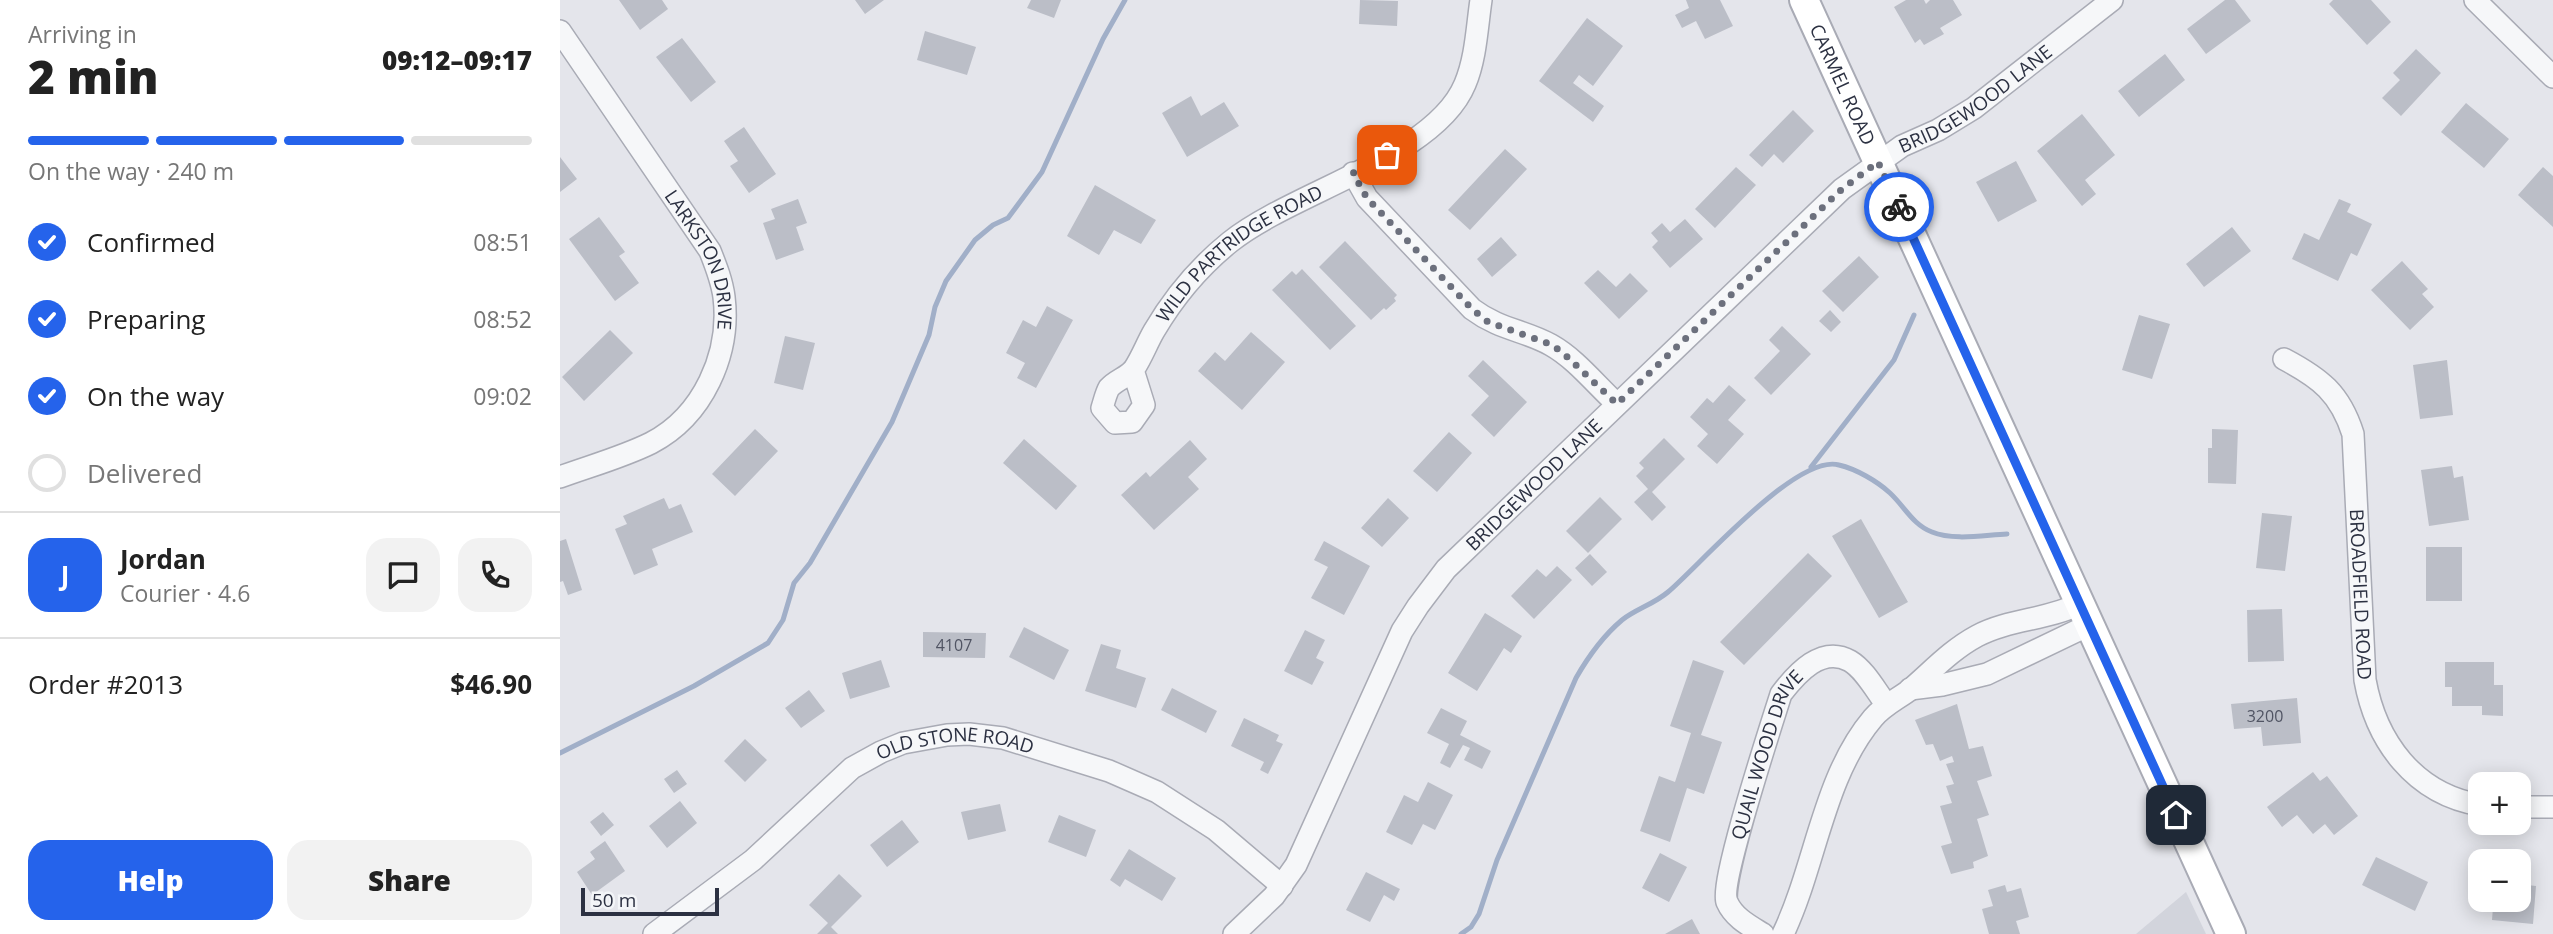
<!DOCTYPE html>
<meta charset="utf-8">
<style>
body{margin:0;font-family:"Open Sans",sans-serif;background:#f2f2f2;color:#222;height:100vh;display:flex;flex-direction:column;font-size:26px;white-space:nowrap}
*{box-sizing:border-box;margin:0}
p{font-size:23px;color:#767676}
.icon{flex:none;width:38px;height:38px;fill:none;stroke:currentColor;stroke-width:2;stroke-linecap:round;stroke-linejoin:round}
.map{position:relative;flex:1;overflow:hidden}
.details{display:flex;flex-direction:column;background:#fff;width:560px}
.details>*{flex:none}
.controls{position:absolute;left:1908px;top:772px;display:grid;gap:14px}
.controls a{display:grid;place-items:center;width:63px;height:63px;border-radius:14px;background:#fff;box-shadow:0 4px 18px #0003;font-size:35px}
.scale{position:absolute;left:21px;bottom:18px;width:138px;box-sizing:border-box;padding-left:7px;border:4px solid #2c3142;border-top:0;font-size:19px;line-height:24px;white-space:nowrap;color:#2c3142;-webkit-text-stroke:5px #f3f5f8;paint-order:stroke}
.pin{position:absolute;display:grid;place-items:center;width:60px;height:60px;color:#fff;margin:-30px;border-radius:14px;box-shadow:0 4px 10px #0006}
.courier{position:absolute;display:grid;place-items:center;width:70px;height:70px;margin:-35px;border:5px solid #2563eb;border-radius:50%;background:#fff;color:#222;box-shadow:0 2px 9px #0007}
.headline em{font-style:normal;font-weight:800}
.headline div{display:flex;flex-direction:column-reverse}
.headline{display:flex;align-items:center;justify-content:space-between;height:119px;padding:0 28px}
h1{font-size:46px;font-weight:800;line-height:52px}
.bar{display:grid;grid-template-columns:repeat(4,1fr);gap:10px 7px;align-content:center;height:84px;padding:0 28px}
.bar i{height:9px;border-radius:5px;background:#e0e0e0}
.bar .current{background:#2563eb}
.bar p{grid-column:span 4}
.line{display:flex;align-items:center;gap:18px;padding:0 28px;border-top:2px solid #e0e0e0}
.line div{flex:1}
.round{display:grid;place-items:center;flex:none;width:74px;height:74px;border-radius:21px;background:#f2f2f2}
ol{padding:0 28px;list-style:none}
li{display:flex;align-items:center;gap:21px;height:77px}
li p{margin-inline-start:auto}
li .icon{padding:7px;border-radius:50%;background:#2563eb;color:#fff;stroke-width:4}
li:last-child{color:#767676}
li i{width:38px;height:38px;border:4px solid #e0e0e0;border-radius:50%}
.action{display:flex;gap:14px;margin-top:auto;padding:14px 28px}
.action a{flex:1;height:80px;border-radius:21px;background:#2563eb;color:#fff;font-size:28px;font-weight:800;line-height:80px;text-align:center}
.action a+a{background:#f2f2f2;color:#222}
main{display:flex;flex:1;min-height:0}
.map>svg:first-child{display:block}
.built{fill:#d2d4dc}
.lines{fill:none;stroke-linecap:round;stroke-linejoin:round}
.stream{stroke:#a1afc8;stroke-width:5}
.building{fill:#bbbec7}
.street-casing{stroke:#a9abb5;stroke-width:24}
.secondary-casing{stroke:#a9abb5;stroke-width:32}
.street{stroke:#f6f7f9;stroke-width:21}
.secondary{stroke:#fff;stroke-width:28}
.done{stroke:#6c707d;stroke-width:7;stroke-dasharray:0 12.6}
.route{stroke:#2563eb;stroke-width:9}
.labels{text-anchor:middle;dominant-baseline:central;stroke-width:6;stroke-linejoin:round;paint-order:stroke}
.number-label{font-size:16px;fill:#505463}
.street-label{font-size:19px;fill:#2c3142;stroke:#f3f5f8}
</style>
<main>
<section class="details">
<div class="headline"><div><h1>2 min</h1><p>Arriving in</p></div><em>09:12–09:17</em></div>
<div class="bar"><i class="current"></i><i class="current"></i><i class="current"></i><i></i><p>On the way · 240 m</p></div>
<ol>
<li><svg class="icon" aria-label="check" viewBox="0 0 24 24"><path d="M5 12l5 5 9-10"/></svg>Confirmed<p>08:51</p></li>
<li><svg class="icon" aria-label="check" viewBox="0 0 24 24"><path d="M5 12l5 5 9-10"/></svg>Preparing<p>08:52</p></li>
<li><svg class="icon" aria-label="check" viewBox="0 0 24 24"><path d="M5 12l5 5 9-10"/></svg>On the way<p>09:02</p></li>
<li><i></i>Delivered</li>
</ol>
<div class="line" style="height:126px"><b class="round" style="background:#2563eb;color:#fff">J</b><div><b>Jordan</b><p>Courier · 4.6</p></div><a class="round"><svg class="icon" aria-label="chat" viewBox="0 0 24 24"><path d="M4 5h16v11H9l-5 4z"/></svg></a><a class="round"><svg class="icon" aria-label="phone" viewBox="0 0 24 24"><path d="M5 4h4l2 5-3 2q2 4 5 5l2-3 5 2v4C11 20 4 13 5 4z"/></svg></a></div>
<div class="line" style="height:91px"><div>Order #2013</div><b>$46.90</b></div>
<div class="action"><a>Help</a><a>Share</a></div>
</section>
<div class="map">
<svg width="1993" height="934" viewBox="0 0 1993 934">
<rect width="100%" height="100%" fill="#e4e5eb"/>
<!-- built -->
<path class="built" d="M 1626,892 L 1646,934 L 1576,934 Z"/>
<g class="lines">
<!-- stream -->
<path class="stream" d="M 1251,467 L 1334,360 L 1354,315
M 0,753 L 134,686 L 208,643 L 223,620 L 234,583 L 250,563 L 332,422 L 369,335 L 375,307 L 386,281 L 415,240 L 433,225 L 448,218 L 482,172 L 543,39 L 565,0
M 901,934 L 911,927 L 919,914 L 937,860 L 1016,678 C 1028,657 1043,636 1062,620 C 1076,609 1094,604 1108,592 C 1140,565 1237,453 1279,465 C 1296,469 1317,481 1330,493 C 1345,507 1353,525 1372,532 C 1394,541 1424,535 1447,534"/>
</g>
<!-- building -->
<path class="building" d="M 59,0 L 102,0 L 108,9 L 80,30 Z
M 295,0 L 324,0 L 305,14 Z
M 471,0 L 501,0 L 494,18 L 467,8 Z
M 800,0 L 838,1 L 837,26 L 799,24 Z
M 1126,0 L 1160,0 L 1173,26 L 1145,39 L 1136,21 L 1122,28 L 1115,15 L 1129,8 Z
M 1346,0 L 1364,0 L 1366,4 L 1370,0 L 1393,0 L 1402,15 L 1380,28 L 1384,34 L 1364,45 L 1360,39 L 1355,43 L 1334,7 Z
M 1665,0 L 1675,0 L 1691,21 L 1646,54 L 1627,29 Z
M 1773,0 L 1811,0 L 1831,22 L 1807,45 L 1769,4 Z
M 1027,18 L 1063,46 L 1033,86 L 1019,75 L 1013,83 L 1044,106 L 1033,122 L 979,81 Z
M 365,31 L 416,47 L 407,75 L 357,60 Z
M 122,38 L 156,82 L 131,102 L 96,57 Z
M 1856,49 L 1881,73 L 1841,116 L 1822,98 L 1840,80 L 1833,73 Z
M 1605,54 L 1625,80 L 1579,117 L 1558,91 Z
M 631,96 L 641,116 L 664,102 L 679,126 L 627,157 L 602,113 Z
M 1906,103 L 1949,139 L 1924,168 L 1881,132 Z
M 1233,110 L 1254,131 L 1223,163 L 1214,154 L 1202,167 L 1189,155 Z
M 1522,114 L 1555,155 L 1525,180 L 1536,194 L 1522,206 L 1477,151 Z
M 184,127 L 216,174 L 189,193 L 170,166 L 178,161 L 164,141 Z
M 945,149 L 967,169 L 910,230 L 888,210 Z
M 0,157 L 17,179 L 0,192 Z
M 1456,161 L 1477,201 L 1438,222 L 1416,182 Z
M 1176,167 L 1196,185 L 1155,228 L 1135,209 Z
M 1983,167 L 1993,176 L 1993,227 L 1958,195 Z
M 535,185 L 596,220 L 581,244 L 554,230 L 539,255 L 507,236 Z
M 238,199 L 247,223 L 236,227 L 244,250 L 216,260 L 203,223 L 215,219 L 211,209 Z
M 1779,199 L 1791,204 L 1787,212 L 1812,224 L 1797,256 L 1791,253 L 1778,281 L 1732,259 L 1744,233 L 1759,240 Z
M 39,217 L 65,252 L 59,256 L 79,283 L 55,301 L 9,239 Z
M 1125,219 L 1143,239 L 1110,268 L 1092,247 L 1098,241 L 1091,233 L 1102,223 L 1110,232 Z
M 1672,227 L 1691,251 L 1644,287 L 1626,264 Z
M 941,237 L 957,255 L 932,277 L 917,259 Z
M 785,241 L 837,295 L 834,298 L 836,301 L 826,310 L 824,308 L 811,320 L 759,267 Z
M 1299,256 L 1319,277 L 1283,312 L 1262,291 Z
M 1842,261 L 1868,289 L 1862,294 L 1874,307 L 1850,330 L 1811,290 Z
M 742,269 L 796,326 L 770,350 L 712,290 L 732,271 L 736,275 Z
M 1038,270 L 1056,287 L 1070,273 L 1088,291 L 1059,319 L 1024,283 Z
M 487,306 L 513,320 L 476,388 L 457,378 L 465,363 L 446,353 L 463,320 L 476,327 Z
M 1270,310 L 1281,322 L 1271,332 L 1259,321 Z
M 1579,315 L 1610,324 L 1592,379 L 1562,370 Z
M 1222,326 L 1251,354 L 1211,395 L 1194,378 L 1220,351 L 1209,340 Z
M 50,330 L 73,353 L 24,401 L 2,377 Z
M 691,332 L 725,362 L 682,410 L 638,371 L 655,352 L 665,361 Z
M 225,336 L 255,343 L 243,390 L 214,383 Z
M 923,360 L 967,402 L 934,437 L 911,415 L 929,396 L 908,376 Z
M 1887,360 L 1893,415 L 1860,419 L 1853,365 Z
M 1169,385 L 1186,400 L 1168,420 L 1184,434 L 1157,464 L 1137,446 L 1148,434 L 1130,417 L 1147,398 L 1153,403 Z
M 195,429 L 218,451 L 175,496 L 152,474 Z
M 1652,429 L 1678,430 L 1676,484 L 1648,483 L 1648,448 L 1652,448 Z
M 889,432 L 912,453 L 877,492 L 853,471 Z
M 1104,438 L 1125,459 L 1092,492 L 1106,507 L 1092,521 L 1074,502 L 1088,489 L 1076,476 L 1084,468 L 1079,463 Z
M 464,439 L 517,486 L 496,510 L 443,463 Z
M 630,440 L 647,459 L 628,477 L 639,489 L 594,530 L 561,495 L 586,472 L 590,477 Z
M 1892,466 L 1894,478 L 1903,476 L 1909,520 L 1869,526 L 1861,470 Z
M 1040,497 L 1062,519 L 1028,553 L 1006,531 Z
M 104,498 L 109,509 L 121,504 L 133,532 L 92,549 L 98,565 L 74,575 L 55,529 L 67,524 L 63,516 Z
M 828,498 L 849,518 L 822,547 L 801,528 Z
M 1702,513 L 1732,516 L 1725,571 L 1696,568 Z
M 1301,519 L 1348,602 L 1319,618 L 1272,536 Z
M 6,539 L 22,590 L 8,595 L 3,581 L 0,582 L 0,541 Z
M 764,541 L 810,566 L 784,615 L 751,598 L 768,567 L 754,560 Z
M 1866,547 L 1902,547 L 1902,601 L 1866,601 Z
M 1248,553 L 1272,576 L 1184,665 L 1160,642 Z
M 1030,554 L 1047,572 L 1032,586 L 1015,568 Z
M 997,566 L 1012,580 L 974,619 L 951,596 L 977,569 L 986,577 Z
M 1722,609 L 1724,661 L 1688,662 L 1687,610 Z
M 925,613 L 962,636 L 951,653 L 944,648 L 917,691 L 888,673 Z
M 464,627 L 509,650 L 494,680 L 449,657 Z
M 745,630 L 765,640 L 756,658 L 764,662 L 752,685 L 724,671 Z
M 363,632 L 426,633 L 425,658 L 363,657 Z
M 541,644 L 561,650 L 556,668 L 586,678 L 576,708 L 525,691 Z
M 321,660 L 330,687 L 290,699 L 282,673 Z
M 1133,660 L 1164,671 L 1141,735 L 1162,742 L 1144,794 L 1127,788 L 1110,842 L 1080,831 L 1099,776 L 1115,782 L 1131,733 L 1110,726 Z
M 1885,662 L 1934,662 L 1934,685 L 1943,685 L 1943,716 L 1922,715 L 1922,706 L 1892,706 L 1892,687 L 1885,687 Z
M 612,688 L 657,711 L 646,733 L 601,710 Z
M 249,690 L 265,711 L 241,728 L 225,708 Z
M 1737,698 L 1741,743 L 1703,746 L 1701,727 L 1674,729 L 1671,704 Z
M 1397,704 L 1409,749 L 1423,746 L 1432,776 L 1417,781 L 1429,815 L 1417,819 L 1428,856 L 1413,862 L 1414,868 L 1391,874 L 1381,846 L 1392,843 L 1380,806 L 1392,803 L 1386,786 L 1394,784 L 1386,764 L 1394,762 L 1392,756 L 1380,761 L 1373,744 L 1366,745 L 1355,720 Z
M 881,708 L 907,721 L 900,735 L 931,751 L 922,769 L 904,760 L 910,748 L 903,745 L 890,768 L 880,763 L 889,744 L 867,733 Z
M 684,718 L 719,735 L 716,741 L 723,744 L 708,774 L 700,770 L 704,762 L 671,746 Z
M 185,739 L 207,760 L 185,782 L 164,761 Z
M 117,770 L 127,784 L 114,793 L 104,779 Z
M 1753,772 L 1760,781 L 1767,776 L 1798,816 L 1774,835 L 1765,824 L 1753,834 L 1737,815 L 1722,827 L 1707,807 Z
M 868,782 L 893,795 L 875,830 L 863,824 L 852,845 L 826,832 L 844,795 L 858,802 Z
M 120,801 L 137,823 L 107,848 L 89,826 Z
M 440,804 L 446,831 L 408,840 L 401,812 Z
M 43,812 L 54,825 L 41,836 L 30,822 Z
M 499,815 L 536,830 L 526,857 L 488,842 Z
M 342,820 L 359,842 L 327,867 L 310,845 Z
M 45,841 L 65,871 L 32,895 L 17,872 L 35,859 L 30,852 Z
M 569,849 L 616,878 L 602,901 L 565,879 L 560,887 L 550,880 Z
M 1100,853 L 1127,867 L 1109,902 L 1082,888 Z
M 1816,857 L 1868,882 L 1855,911 L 1802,885 Z
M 806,872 L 840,889 L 834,901 L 824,895 L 810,922 L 786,910 Z
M 279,874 L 302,896 L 271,927 L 278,934 L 257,934 L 268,923 L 249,905 Z
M 1958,884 L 1976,886 L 1973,924 L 1932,920 L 1933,907 L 1917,905 L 1918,900 L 1958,900 Z
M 1445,885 L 1447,892 L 1461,888 L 1469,917 L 1456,921 L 1460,934 L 1429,934 L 1422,909 L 1433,906 L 1428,890 Z
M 1132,919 L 1140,934 L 1105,934 Z"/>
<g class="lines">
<!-- street casing -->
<g class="street-casing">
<g id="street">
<path d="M 1915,0 L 1993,77"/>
<path id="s1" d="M 0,31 L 150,251 C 156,266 162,281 164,297 C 171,354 143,416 91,443 C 63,457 30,466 0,477"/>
<path d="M 793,173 L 807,198 L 912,309 C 940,330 964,330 991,345 C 1016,359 1036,385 1057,404"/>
<path id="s2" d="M 1724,359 C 1760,378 1780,393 1793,434 L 1805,680 C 1816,741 1854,794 1920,805"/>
<path id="s3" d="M 573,370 L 584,405 L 572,422 L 555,423 L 542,408 C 544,402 546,393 549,388 C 556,380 568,377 574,369 C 582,357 587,343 594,331 C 614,297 639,267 670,242 C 732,192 875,157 905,84 C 916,58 917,27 921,0"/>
<path d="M 1350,689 L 1382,685 L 1427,674 L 1529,625"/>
<path d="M 1958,807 L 1993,807"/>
<path id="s4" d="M 94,934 L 193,860 L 292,768 L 321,752 L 343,743 L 387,735 L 409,734 L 443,738 L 549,771 L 597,792 L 656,830 L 722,886"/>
<path id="s5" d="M 674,934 L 714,896 L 736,865 L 842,631 L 858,606 L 886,569 L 1282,189 L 1342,146 L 1378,130 L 1414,108 L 1552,0"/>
<path id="s6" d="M 1203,934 C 1190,926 1174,918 1167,902 C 1159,884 1212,723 1221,694 C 1237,673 1262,645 1290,661 C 1305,670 1316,691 1326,704"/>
<path d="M 1223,934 C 1256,865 1263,777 1313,718 C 1324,705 1338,699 1351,689 C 1373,670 1391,650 1417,636 C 1449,619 1487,620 1519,604"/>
</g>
</g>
<!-- secondary casing -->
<g class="secondary-casing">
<g id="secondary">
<path id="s7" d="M 1244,0 L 1671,934"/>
</g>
</g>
<!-- street -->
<use href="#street" class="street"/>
<!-- secondary -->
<use href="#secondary" class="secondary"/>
</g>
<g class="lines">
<!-- done -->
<path class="done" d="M 827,155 L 793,173 L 807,198 L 912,309 L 928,322 L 990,344 L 1002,352 L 1057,404 L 1282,189 L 1318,162 L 1339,207"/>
<!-- route -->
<path class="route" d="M 1339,207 L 1616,815"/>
</g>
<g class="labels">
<!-- number labels -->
<g class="number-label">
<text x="394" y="645">4107</text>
<text x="1705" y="716">3200</text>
</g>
<!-- street labels -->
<g class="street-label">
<text stroke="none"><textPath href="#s7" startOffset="93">CARMEL ROAD</textPath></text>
<text stroke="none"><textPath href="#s5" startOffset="1136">BRIDGEWOOD LANE</textPath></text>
<text stroke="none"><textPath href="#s3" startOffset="308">WILD PARTRIDGE ROAD</textPath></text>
<text stroke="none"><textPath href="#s1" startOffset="271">LARKSTON DRIVE</textPath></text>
<text stroke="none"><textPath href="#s5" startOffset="548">BRIDGEWOOD LANE</textPath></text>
<text stroke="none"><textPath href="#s2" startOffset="266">BROADFIELD ROAD</textPath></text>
<text stroke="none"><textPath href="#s4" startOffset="368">OLD STONE ROAD</textPath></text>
<text stroke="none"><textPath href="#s6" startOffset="203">QUAIL WOOD DRIVE</textPath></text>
</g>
</g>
</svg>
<div class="controls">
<a>+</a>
<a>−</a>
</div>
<div class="scale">50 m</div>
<div class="pin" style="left:827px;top:155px;background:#ea580c"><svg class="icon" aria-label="bag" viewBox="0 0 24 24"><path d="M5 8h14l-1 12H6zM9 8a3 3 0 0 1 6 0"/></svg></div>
<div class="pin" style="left:1616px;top:815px;background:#1f2937"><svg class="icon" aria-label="home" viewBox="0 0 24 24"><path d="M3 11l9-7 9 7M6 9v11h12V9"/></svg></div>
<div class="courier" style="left:1339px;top:207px"><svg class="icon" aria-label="bike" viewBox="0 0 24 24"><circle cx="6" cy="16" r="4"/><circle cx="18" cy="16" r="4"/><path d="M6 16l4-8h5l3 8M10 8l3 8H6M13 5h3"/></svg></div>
</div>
</main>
